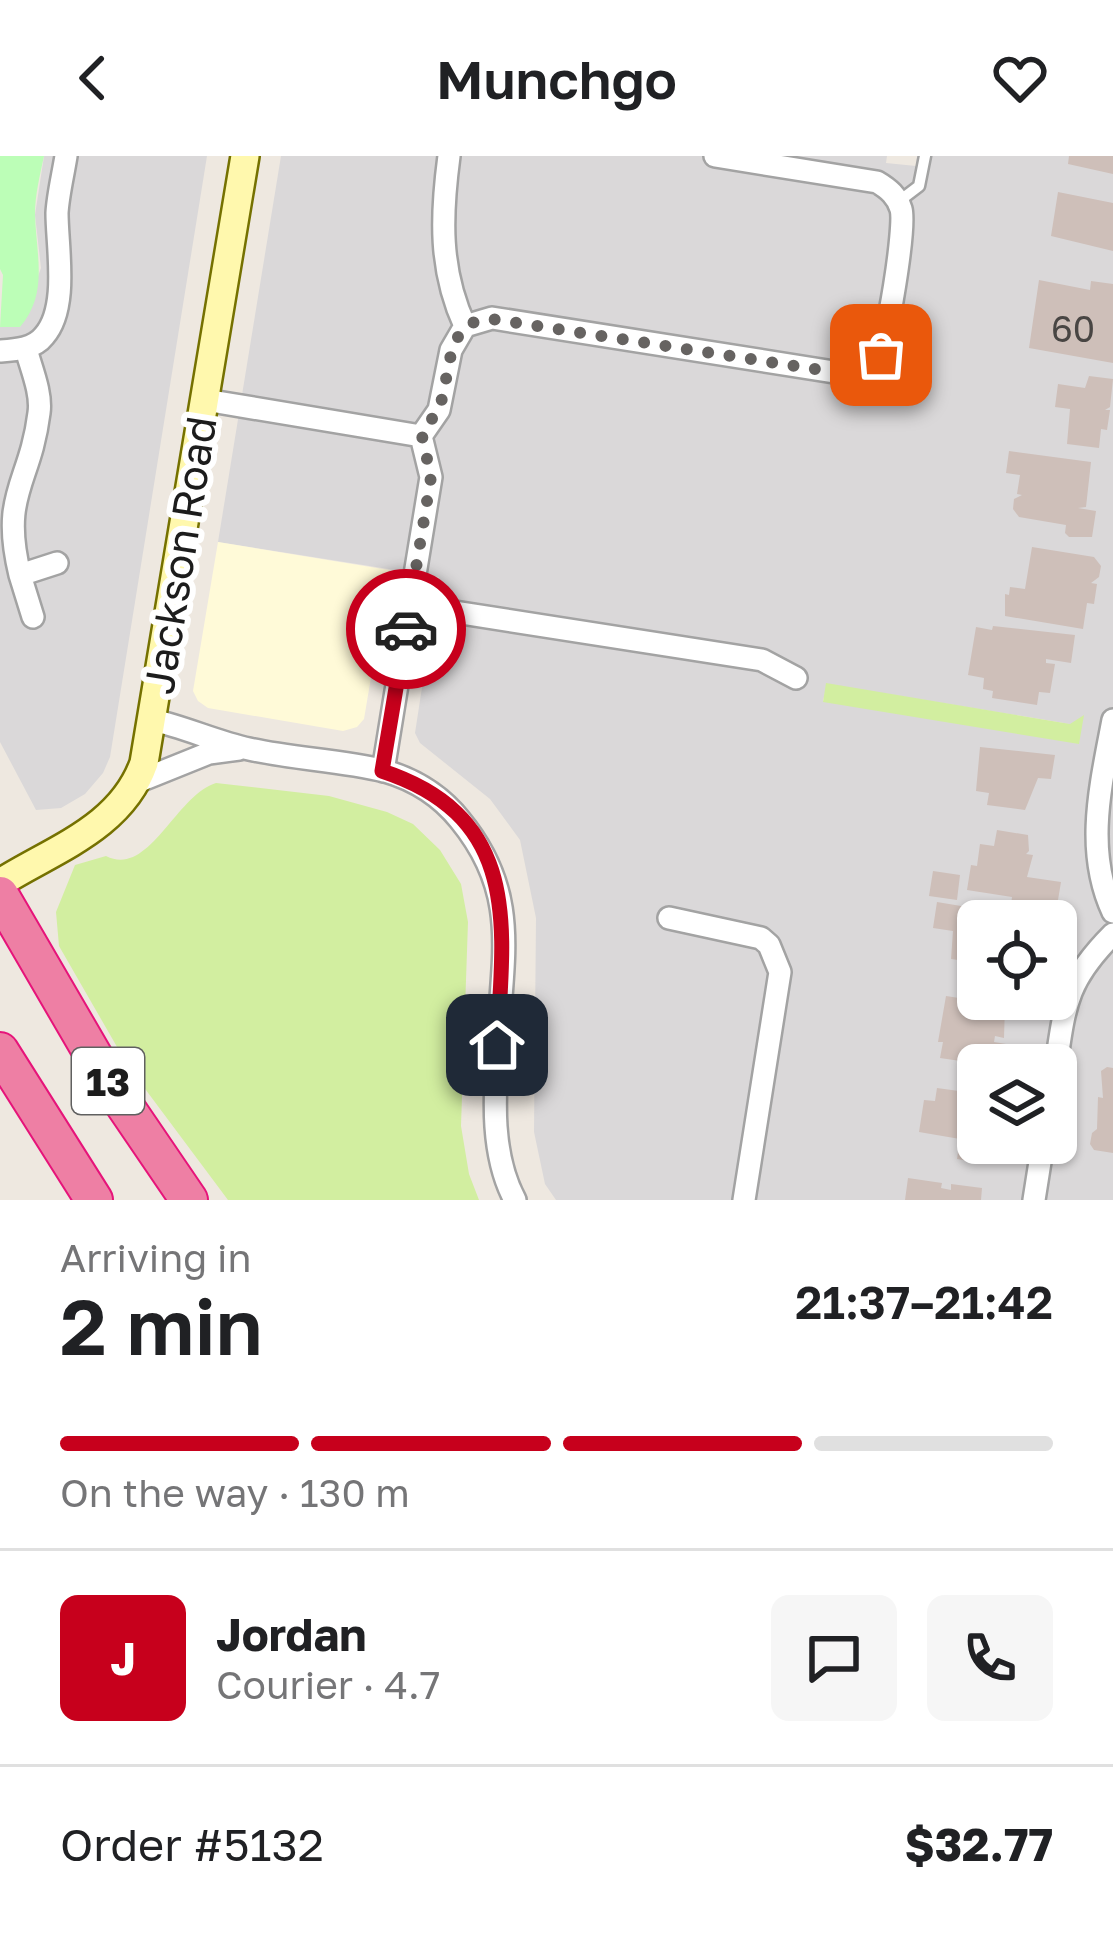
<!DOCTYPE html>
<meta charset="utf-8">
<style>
body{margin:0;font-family:"Golos Text",sans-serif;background:#f6f6f6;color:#202124;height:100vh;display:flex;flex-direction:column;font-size:45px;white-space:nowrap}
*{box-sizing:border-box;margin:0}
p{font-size:39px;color:#757577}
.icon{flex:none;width:66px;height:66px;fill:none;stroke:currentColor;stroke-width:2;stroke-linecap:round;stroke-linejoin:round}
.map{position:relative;height:1044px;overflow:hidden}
.drawer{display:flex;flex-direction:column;background:#fff;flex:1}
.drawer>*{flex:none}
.tools{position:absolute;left:957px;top:744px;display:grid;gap:24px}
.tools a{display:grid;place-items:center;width:120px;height:120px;border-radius:18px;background:#fff;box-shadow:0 3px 9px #0004;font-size:60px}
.pin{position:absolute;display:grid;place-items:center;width:102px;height:102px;color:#fff;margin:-51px;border-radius:24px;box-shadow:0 6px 18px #0006}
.courier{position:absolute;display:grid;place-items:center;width:120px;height:120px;margin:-60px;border:9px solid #c7001c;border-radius:50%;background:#fff;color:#222;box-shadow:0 3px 15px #0007}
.summary em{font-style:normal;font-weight:600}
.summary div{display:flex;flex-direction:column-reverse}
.summary{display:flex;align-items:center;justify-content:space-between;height:204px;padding:0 60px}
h1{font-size:78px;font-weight:600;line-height:90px}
.bar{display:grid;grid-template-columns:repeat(4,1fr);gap:18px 12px;align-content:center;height:144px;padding:0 60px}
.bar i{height:15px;border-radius:9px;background:#e0e0e0}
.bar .on{background:#c7001c}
.bar p{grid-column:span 4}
.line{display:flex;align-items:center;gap:30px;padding:0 60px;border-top:3px solid #e0e0e0}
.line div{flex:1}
.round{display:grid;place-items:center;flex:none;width:126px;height:126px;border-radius:18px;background:#f6f6f6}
header{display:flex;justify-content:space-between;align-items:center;height:156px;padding:0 60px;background:#fff;font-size:54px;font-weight:600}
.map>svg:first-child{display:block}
.residential{fill:#dad8d9;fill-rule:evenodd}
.education{fill:#fffad8}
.grass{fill:#d2eea0}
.park{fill:#bcfeb7}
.building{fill:#cebfb9}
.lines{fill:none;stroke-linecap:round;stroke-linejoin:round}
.lane-casing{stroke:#a3a3a3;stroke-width:15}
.street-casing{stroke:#a3a3a3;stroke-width:26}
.secondary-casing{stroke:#757100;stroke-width:32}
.highway-casing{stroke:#e6147a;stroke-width:40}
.lane{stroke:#fff;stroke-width:10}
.street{stroke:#fff;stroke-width:21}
.secondary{stroke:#fff8ad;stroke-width:27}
.highway{stroke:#ee7fa4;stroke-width:36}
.done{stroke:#666361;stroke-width:12;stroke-dasharray:0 21.6}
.route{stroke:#c7001c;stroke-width:15}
.labels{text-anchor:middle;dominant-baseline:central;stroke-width:12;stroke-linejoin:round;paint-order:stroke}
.number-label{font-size:36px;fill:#484543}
.shield{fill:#fff;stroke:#606060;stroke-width:3}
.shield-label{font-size:39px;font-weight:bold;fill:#1c1c1c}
.street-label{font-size:42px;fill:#1c1c1c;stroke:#fff}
</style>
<header><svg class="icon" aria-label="back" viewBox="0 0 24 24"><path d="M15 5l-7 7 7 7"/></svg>Munchgo<svg class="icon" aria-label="heart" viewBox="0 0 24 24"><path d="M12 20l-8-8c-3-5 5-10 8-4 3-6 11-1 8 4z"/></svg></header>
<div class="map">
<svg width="1113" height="1044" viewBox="0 0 1113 1044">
<rect width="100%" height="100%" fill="#eee8e0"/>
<!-- residential -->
<path class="residential" d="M 44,0 L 207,0 L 110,601 L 103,617 L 85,638 L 61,652 L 36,654 L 0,586 L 0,171 L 20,171 L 41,112 L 35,59 Z
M 281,0 L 887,0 L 886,7 L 916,10 L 917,0 L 1113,0 L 1113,1044 L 556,1044 L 545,1028 L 534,976 L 536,762 L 520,684 L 490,643 L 420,587 L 415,577 L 439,421 L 218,386 ZM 827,528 L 1070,568 L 823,545 ZM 978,765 L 1056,765 L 1056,843 L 978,843 ZM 978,909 L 1056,909 L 1056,987 L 978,987 Z"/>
<!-- education -->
<path class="education" d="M 218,386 L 389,414 L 364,563 L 357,571 L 343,575 L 208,552 L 198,545 L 193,535 Z"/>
<!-- grass -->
<path class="grass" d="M 826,527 L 1070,568 L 1084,559 L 1079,588 L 823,546 Z
M 216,627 L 329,640 L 387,656 L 413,668 L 440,694 L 461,728 L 468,766 L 461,970 L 469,1018 L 479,1044 L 228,1044 L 128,910 L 59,790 L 56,756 L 75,709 L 106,700 C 149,722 175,640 216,627 Z"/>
<!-- park -->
<path class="park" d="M 0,0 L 44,0 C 40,19 35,39 35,58 C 36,99 49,137 20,171 L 0,171 L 3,119 L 0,113 Z"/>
<!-- building -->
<path class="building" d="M 1069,0 L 1113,0 L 1113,18 L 1068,8 Z
M 1058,36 L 1113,47 L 1113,95 L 1051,80 Z
M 1039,124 L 1090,134 L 1091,125 L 1113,128 L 1113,207 L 1029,192 Z
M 1089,220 L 1113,223 L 1110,251 L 1105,254 L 1110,254 L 1107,274 L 1101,273 L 1099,292 L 1067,288 L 1070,253 L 1055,251 L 1058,228 L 1085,232 Z
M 1009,295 L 1091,306 L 1086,351 L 1078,352 L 1096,355 L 1092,381 L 1069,381 L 1065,377 L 1066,369 L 1019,361 L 1013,353 L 1014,343 L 1022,339 L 1017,338 L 1020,319 L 1006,317 Z
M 1032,391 L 1094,401 L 1101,410 L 1099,421 L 1091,427 L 1097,428 L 1094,448 L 1087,447 L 1083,473 L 1005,460 L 1005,438 L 1009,439 L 1010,431 L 1025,433 Z
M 993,470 L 1075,479 L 1071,507 L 1046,503 L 1046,507 L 1055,508 L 1050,537 L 1039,536 L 1037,549 L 992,542 L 993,535 L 983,533 L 984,522 L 968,519 L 976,471 L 992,474 Z
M 980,591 L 1055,599 L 1051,623 L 1038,622 L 1025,654 L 987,649 L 989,637 L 976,635 Z
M 997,674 L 1028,679 L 1029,695 L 1026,698 L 1033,699 L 1027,721 L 1061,726 L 1056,756 L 1011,749 L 1012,741 L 967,734 L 971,709 L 977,710 L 980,688 L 994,690 Z
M 933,715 L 960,719 L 957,744 L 929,740 Z
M 937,746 L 997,756 L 995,765 L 978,765 L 978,821 L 969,820 L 972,806 L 951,803 L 953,775 L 933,772 Z
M 946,840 L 1005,849 L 1004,882 L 995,880 L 994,886 L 1006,888 L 1003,909 L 978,909 L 978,919 L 973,918 L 974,907 L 940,902 L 943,886 L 938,886 Z
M 1107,911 L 1113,912 L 1113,997 L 1094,994 L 1090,988 L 1092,977 L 1097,973 L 1098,941 L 1103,942 L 1101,915 Z
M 967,929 L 978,931 L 978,987 L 985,987 L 982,1007 L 957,1003 L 960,983 L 919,976 L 924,944 L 935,945 L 937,932 L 966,936 Z
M 908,1022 L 942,1027 L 941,1032 L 951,1034 L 951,1028 L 982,1032 L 981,1044 L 905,1044 Z"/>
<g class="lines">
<!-- lane casing -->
<g class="lane-casing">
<path id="lane" d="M 898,46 L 919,30 L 925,0"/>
</g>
<!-- street casing -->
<g class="street-casing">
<path id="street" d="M 465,170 L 492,162 L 834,216 C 850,214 866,215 877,202 C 887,190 906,70 901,53 C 897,40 889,33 877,26 L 715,0
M 0,195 C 15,194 34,193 44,180 C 69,152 57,91 57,57 C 58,39 63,19 66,0
M 205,244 L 421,280
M 20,419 C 0,337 30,329 39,257 C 42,237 31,212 26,193
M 410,449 L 431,321 L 421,280 L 439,254 L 451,194 L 465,170 C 439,114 441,60 449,0
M 33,461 L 20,419 L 57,407
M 152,564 C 185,571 216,586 249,593 C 293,603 340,604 385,615 C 416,624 440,639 460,664 C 519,736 503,796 498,882 C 495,934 489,996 515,1044
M 1113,564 C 1101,628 1084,694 1113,756
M 383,615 L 410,449 L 762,504 L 796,522
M 137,626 L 209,597 L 239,593
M 669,762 L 761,782 L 769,789 L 780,816 L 744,1044
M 1056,909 C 1065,847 1067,824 1113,778
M 1034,1044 L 1043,987"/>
</g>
<!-- secondary casing -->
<g class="secondary-casing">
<path id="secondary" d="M 0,727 C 54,693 121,672 144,607 L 245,0"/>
</g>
<!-- highway casing -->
<g class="highway-casing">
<path id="highway" d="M 0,739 L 110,928 L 189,1044
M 0,895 L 94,1044"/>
</g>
<!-- lane -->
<use href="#lane" class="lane"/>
<!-- street -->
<use href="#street" class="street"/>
<!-- secondary -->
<use href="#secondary" class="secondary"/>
<!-- highway -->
<use href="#highway" class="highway"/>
</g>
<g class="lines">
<!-- done -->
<path class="done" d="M 406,473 L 431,321 L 422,280 C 427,267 437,259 441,246 C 451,213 446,163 492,163 L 834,216 L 866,212 L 881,199"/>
<!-- route -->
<path class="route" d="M 406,473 L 382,615 C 522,661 504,770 497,889"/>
</g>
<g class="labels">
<!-- number labels -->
<g class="number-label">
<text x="1073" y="172">60</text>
</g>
<!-- shield labels -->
<rect class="shield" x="72" y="892" width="72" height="66" rx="9"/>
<g class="shield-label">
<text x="108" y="925">13</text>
</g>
<!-- street labels -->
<g class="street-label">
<text transform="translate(179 399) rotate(-81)">Jackson Road</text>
</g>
</g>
</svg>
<div class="tools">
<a><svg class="icon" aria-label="locate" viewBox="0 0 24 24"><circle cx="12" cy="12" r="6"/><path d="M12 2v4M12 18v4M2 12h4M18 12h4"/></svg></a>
<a><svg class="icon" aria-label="layers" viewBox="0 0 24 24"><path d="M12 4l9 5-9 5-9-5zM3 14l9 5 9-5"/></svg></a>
</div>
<div class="pin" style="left:881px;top:199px;background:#ea580c"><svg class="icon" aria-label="bag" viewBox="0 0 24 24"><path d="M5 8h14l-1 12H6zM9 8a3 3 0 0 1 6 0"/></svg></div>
<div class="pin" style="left:497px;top:889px;background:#1f2937"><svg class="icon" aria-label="home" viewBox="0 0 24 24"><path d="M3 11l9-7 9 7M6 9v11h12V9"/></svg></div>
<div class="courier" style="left:406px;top:473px"><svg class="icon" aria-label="car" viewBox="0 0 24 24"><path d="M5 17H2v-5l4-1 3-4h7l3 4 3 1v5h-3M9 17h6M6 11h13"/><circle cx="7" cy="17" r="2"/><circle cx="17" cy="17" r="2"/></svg></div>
</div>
<section class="drawer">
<div class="summary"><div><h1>2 min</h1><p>Arriving in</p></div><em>21:37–21:42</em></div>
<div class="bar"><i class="on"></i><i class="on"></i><i class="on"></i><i></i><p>On the way · 130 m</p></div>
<div class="line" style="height:216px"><b class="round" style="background:#c7001c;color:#fff">J</b><div><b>Jordan</b><p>Courier · 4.7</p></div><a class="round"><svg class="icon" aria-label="chat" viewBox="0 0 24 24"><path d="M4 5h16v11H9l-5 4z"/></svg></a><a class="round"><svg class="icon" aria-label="phone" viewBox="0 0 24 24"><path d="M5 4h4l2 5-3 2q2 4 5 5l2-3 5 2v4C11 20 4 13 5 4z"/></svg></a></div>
<div class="line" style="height:156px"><div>Order #5132</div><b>$32.77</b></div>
</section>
